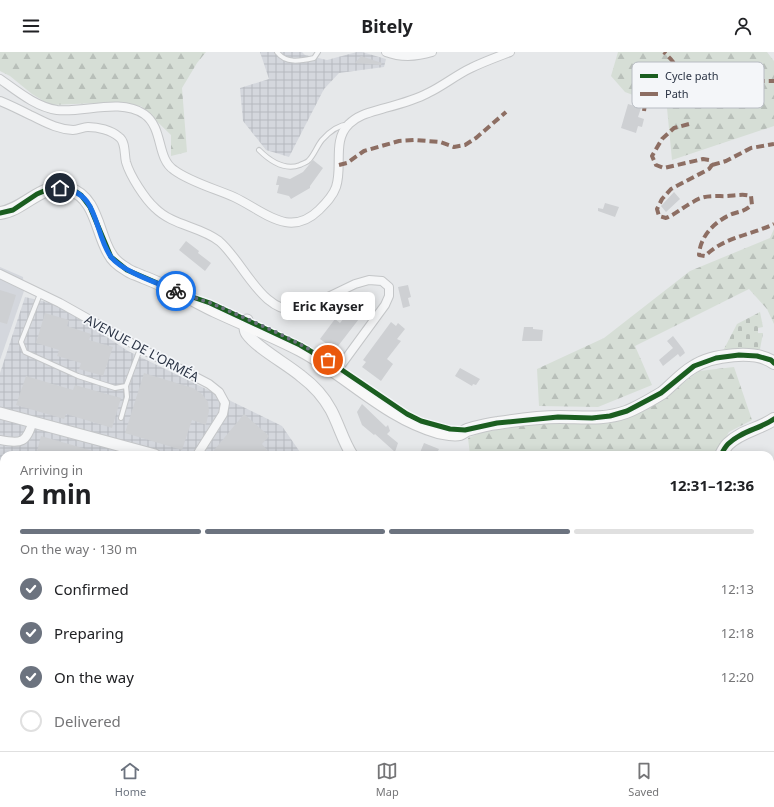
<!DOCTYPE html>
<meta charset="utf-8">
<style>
body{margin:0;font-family:"Noto Sans",sans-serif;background:#f2f2f2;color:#202124;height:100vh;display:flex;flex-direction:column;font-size:15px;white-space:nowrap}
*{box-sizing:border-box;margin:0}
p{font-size:13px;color:#757577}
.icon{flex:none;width:22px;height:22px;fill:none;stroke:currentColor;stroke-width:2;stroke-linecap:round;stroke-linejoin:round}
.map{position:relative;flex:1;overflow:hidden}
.sheet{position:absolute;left:0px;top:399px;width:774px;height:300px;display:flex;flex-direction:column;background:#fff;border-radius:12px 12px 0 0;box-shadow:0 2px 10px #0003}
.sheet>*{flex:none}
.pin{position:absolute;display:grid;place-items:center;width:34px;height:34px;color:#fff;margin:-17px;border:2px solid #fff;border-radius:50%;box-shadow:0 1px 4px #0007}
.courier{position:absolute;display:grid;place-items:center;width:40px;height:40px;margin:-20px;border:3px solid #1a73e8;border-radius:50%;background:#fff;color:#222;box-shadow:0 1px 5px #0007}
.bubble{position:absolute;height:28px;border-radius:6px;background:#fff;box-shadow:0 2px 10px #0003;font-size:13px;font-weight:700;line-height:28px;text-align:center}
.headline em{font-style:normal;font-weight:700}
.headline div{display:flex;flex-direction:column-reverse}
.headline{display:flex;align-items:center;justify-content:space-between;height:68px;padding:0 20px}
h1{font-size:26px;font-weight:700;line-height:30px}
.bar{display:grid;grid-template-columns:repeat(4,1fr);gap:6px 4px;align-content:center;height:48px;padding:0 20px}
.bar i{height:5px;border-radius:3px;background:#e0e0e0}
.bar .current{background:#6c737f}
.bar p{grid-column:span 4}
ol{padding:0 20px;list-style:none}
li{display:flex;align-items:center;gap:12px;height:44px}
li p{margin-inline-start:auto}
li .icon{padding:4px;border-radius:50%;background:#6c737f;color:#fff;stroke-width:4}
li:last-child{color:#757577}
li i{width:22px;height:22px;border:2px solid #e0e0e0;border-radius:50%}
header{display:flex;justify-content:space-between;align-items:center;height:52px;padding:0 20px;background:#fff;font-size:18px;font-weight:700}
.dock{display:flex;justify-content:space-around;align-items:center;height:56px;border-top:1px solid #e0e0e0;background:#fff;font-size:11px;color:#757577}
.dock a{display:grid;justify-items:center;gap:2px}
.dock .current{color:#6c737f}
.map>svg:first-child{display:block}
.built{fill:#d4d7dd}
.industrial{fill:url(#industrial-grid)}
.grass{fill:url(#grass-tufts)}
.forest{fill:url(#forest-firs)}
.cemetery{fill:url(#cemetery-stones)}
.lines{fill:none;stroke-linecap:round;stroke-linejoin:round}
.stream{stroke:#b4c4d5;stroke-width:2.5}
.building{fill:#ced0d3}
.service-casing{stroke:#c4c6c8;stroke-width:6}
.minor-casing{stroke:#c4c6c8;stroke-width:10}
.tertiary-casing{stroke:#c4c6c8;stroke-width:13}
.secondary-casing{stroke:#c4c6c8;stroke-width:14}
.service{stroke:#f5f6f7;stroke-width:4}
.minor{stroke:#f5f6f7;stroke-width:8}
.tertiary{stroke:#f5f6f7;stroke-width:11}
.secondary{stroke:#f8f8f8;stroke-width:12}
.quiet{stroke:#8d6e63;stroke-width:4;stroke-dasharray:8 4;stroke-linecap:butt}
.cycleway-casing{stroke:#f4f6f9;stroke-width:8}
.cycleway{stroke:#1b5e20;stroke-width:5}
.done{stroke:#6c737f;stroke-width:4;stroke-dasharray:0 7.2}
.route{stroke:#1a73e8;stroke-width:5}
.labels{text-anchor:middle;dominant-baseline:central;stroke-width:3.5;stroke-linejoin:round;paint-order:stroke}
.street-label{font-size:13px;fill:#2b3445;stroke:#f4f6f9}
.key{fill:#f4f6f9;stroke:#b8bcc3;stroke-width:1}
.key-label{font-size:11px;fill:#2b3445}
</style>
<header><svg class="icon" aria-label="menu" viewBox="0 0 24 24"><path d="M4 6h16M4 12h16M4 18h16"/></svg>Bitely<svg class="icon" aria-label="person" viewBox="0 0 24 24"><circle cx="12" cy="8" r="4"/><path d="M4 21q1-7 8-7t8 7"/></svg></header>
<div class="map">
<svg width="774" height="699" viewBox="0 0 774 699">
<defs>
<pattern id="industrial-grid" width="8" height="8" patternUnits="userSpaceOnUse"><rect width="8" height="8" fill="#d4d7dd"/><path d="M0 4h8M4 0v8" fill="none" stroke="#b6b9bf"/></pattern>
<pattern id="grass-tufts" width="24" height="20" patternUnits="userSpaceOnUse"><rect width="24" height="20" fill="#d6ded6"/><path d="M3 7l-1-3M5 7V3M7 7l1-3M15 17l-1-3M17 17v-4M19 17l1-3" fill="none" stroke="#b8bfb9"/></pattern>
<pattern id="forest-firs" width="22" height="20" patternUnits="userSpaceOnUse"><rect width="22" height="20" fill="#d6ded6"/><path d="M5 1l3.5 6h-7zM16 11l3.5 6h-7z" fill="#b8bfb9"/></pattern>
<pattern id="cemetery-stones" width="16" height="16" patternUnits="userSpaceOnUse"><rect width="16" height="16" fill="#d6ded6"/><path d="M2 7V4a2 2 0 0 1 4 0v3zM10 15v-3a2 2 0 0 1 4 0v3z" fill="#b8bfb9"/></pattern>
</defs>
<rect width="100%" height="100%" fill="#e6e8ea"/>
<!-- built -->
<path class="built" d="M 0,215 L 23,225 L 24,239 L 0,308 Z"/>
<!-- industrial -->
<path class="industrial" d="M 260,0 L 302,0 L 305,3 L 327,8 L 357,0 L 362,0 L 386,7 L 384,15 L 339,21 L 324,37 L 289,105 L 266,98 L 243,69 L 240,36 L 269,27 Z
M 25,245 L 51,251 L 72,262 L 128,299 L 282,374 L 302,403 L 4,403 L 4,453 L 0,451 L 0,321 Z
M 329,695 L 596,695 L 598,699 L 332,699 Z"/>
<!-- grass -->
<path class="grass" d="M 0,544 L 4,544 L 4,604 L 0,607 Z"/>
<!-- forest -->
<path class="forest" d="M 0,0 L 206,0 L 197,11 L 182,36 L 187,100 L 171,104 L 171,83 L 141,54 L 98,51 L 50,53 L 32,42 L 10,24 L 0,19 Z
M 618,0 L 767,0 L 774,9 L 774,74 L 672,108 L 667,56 L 625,40 L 611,24 Z
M 774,177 L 774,272 L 767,257 L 749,237 L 635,294 L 652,333 L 598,355 L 539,354 L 537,317 L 604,286 L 690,219 L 770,186 Z
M 734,315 L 752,368 L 729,380 L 716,403 L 470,403 L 468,386 L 483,380 L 555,369 L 595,371 L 665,345 L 699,319 Z
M 4,604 L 4,695 L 23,695 L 22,699 L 0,699 L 0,607 Z
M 92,695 L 329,695 L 332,699 L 106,699 Z
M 596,695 L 701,695 L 702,699 L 598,699 Z"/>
<!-- cemetery -->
<path class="cemetery" d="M 760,260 L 763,275 L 758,276 L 758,281 L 763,281 L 760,297 L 724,297 L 737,272 Z"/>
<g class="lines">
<!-- stream -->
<path class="stream" d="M 642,695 L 643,699"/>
</g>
<!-- building -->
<path class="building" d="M 361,4 L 382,11 L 381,13 L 355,11 Z
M 628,52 L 641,56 L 638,65 L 644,67 L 642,75 L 638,74 L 636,81 L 621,76 Z
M 313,108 L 323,116 L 310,134 L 310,136 L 291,147 L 289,144 L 277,141 L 279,133 L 276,133 L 278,124 L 290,127 L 303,120 Z
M 674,140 L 680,147 L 666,160 L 661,154 Z
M 605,151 L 619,155 L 615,165 L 598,159 L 598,156 L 603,157 Z
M 186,189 L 199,199 L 198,201 L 211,211 L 205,219 L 179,198 Z
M 408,233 L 411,245 L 408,246 L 410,254 L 403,256 L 398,235 Z
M 0,238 L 16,243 L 7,272 L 0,270 Z
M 352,256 L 362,263 L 335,298 L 320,287 L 335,267 L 340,271 Z
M 45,261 L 69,268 L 67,274 L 91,282 L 89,288 L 113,295 L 103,324 L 79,317 L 81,311 L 57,304 L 59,298 L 36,291 Z
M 391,270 L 396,274 L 398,271 L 405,277 L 397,287 L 401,289 L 387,307 L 393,312 L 381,329 L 362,315 L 366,310 L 363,308 Z
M 524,275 L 533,275 L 533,277 L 543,278 L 542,289 L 522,289 Z
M 673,284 L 683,297 L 685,301 L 680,305 L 678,302 L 663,314 L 659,308 L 673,296 L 667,289 Z
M 460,316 L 480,327 L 476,333 L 473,332 L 472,334 L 455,324 Z
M 144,321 L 193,336 L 202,342 L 208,350 L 209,359 L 206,373 L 192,368 L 182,398 L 125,381 Z
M 26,324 L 73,338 L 75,333 L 121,346 L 112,376 L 66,362 L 64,367 L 16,353 Z
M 362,352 L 386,375 L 388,373 L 390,379 L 387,382 L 398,391 L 395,400 L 375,382 L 374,383 L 362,373 L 357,360 Z
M 244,362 L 269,384 L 262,392 L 271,403 L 210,403 Z
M 41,384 L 100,401 L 100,403 L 36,403 Z
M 424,391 L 439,397 L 436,403 L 419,403 Z"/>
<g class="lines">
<!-- service casing -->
<g class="service-casing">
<path id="service" d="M 277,0 C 286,12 300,9 314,6 L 318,0
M 259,98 C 270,109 284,119 300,113 C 303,111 307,111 309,108 C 314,103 317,94 322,88 C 329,80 339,73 349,72
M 40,242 L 21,290 L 25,300 L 78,324 L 115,336 L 126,334 L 140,297
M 121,366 L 127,345 L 126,334
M 770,540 L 774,540
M 523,695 L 540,698 L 544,695
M 582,695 L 583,699"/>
</g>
<!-- minor casing -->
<g class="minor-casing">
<path id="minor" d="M 386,0 C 402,6 416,5 432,0
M 0,27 C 17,39 36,55 57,58 C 84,61 120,46 144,62 C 164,76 156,106 174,118 C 190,130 216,137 234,145 C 264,159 289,187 319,158 C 326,151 333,144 336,135 C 343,115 332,88 349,72 C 359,62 372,60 385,56 C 400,52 415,48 428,41 C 443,34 456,23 471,16 C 483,10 497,5 510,0
M 0,49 C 10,53 20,58 30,63 C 45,70 56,77 73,78 C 78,78 83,75 88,75 C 98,75 111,78 119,85 C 126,90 124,102 126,110 C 130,124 145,147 155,156 C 173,174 200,174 219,189 C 244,210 262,264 301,258 L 355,232 L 369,228 L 382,229 L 389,235 L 389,244 L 385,253 L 336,320
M 0,222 L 60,251 L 140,296 L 209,332 L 219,340 L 225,351 L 223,362 L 197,403
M 0,388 C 22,392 26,391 33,369
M 0,451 L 4,453
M 770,504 L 774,504"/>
</g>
<!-- tertiary casing -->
<g class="tertiary-casing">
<path id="tertiary" d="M 247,268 C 245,272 244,278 247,282 C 257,296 287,312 301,324 C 313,333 324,345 331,358 C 339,373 343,389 352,403
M 0,361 L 155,403"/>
</g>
<!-- secondary casing -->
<g class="secondary-casing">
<path id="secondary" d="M 0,161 C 25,158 42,129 69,137 C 97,145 97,182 110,202 C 113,208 121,214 126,217 C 131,221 137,222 143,225 C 154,229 164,234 175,239 C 189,245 202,253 215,259 C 243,272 273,284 300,298 C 347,323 385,365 438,380 C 444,381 453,384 460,382 C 462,381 465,379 467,378 C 477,375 488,372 498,371 C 517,368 541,365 560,365 C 583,365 604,368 626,360 C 637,356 652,347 662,341 C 672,333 681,322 693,315 C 711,303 756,297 774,311
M 721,403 C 723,399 725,395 728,392 C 741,379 760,377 774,367
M 770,471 L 774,473"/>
</g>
<!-- service -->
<use href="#service" class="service"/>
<!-- minor -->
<use href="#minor" class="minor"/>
<!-- tertiary -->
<use href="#tertiary" class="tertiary"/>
<!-- secondary -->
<use href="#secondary" class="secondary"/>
<!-- quiet -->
<path class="quiet" d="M 733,32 L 751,29 L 774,29
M 644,59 C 645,53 645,46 648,41 C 654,33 677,23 674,12 C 673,8 667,4 664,0
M 689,72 L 674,76 L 662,87 L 652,104 L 656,113 L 664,116 L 703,107 L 709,108 L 712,113 L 709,117 L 671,137 L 662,147 L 657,157 L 659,164 L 666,166 C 676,162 683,155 693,150 C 701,144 710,144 720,144 C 731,145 741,141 751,144 L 752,153 C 743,160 741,159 732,162 C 715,169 700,184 699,203 L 705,204 C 724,185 751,183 774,172
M 339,113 L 347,111 L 364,99 L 399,89 L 415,88 L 440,90 L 454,95 L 465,93 L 476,86 L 506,60
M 712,113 L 726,109 L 751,96 L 774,92
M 770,418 L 774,417
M 71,699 L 72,695"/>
<!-- cycleway casing -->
<g class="cycleway-casing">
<path id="cycleway" d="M 0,161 L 13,158 L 37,142 L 44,139 L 60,135 L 68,136 L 75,139 L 81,143 L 90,155 L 111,205 L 127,218 L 178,240 L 210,251 L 300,293 L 339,316 L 407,362 L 421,369 L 450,377 L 465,378 L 497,371 L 558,365 L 592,366 L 610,364 L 627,359 L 661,341 L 694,314 L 716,306 L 739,303 L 757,304 L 771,308 L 774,311
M 721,403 C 723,399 725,395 728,392 C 741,379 760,377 774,367"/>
</g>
<!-- cycleway -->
<use href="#cycleway" class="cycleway"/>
</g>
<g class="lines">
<!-- done -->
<path class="done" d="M 176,239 C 187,244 199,247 211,251 C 250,268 292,286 328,308"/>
<!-- route -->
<path class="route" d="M 60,136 C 100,139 93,180 111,205 C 123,220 158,231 176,239"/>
</g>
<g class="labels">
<!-- street labels -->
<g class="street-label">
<text transform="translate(142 296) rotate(28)">AVENUE DE L'ORMÉA</text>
</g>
</g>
<!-- legend -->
<rect x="632" y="10" width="132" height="46" rx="6" class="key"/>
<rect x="640" y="22" width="18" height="4" fill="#1b5e20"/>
<rect x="640" y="40" width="18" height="4" fill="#8d6e63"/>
<g class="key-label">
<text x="665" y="28">Cycle path</text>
<text x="665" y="46">Path</text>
</g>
</svg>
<div class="pin" style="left:328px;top:308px;background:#ea580c"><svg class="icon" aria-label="bag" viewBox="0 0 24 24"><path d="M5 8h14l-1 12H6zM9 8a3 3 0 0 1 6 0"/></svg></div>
<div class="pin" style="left:60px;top:136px;background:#1f2937"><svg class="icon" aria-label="home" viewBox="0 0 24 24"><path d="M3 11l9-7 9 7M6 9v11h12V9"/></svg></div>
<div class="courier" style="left:176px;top:239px"><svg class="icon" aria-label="bike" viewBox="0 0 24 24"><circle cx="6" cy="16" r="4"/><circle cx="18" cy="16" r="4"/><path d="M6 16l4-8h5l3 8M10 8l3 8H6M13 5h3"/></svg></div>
<div class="bubble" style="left:281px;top:240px;width:94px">Eric Kayser</div>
<section class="sheet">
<div class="headline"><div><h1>2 min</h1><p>Arriving in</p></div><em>12:31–12:36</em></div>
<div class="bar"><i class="current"></i><i class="current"></i><i class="current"></i><i></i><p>On the way · 130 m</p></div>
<ol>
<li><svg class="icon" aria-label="check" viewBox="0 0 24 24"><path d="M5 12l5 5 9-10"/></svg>Confirmed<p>12:13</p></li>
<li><svg class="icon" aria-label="check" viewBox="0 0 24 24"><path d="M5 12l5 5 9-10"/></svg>Preparing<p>12:18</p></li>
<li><svg class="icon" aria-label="check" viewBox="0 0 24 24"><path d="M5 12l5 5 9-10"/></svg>On the way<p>12:20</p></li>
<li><i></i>Delivered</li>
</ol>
</section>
</div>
<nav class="dock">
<a class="current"><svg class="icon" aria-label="home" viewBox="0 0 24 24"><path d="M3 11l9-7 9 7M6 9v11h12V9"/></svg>Home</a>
<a><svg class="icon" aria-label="map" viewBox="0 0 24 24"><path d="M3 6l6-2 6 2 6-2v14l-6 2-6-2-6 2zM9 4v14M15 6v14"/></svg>Map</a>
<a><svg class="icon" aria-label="saved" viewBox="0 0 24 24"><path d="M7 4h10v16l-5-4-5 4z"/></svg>Saved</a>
</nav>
